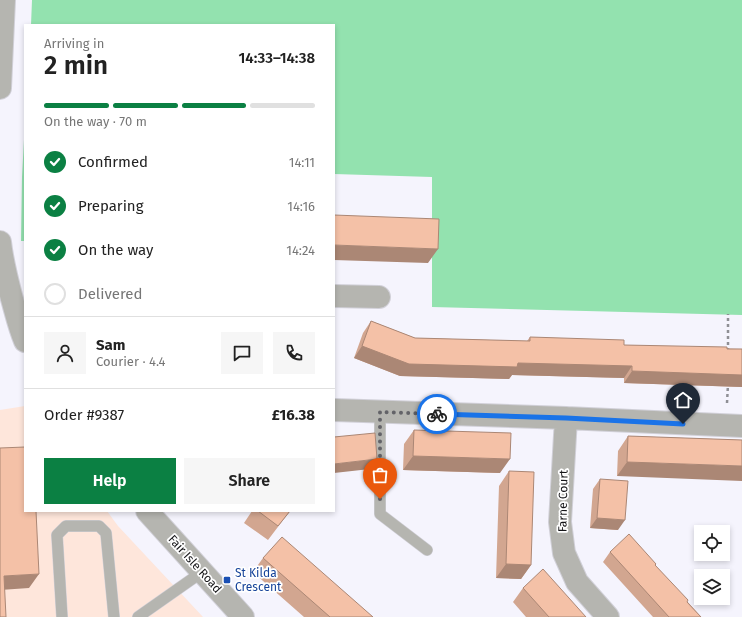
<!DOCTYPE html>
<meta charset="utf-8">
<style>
body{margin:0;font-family:"Fira Sans",sans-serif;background:#f6f6f6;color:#222;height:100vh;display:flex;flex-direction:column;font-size:15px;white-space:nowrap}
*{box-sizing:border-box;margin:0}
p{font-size:13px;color:#767676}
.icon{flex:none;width:22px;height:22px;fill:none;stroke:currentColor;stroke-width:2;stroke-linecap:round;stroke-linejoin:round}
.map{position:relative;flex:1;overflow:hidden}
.panel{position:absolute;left:24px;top:24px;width:311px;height:488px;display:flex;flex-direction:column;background:#fff;border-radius:0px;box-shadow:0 2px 6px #0003}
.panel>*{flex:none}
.tools{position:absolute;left:694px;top:525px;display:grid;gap:8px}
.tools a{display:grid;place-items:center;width:36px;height:36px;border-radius:0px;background:#fff;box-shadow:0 2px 6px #0003;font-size:20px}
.pin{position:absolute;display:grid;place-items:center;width:34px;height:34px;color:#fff;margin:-41px -17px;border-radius:50% 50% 50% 0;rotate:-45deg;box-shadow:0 0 4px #0007}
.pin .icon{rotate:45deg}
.courier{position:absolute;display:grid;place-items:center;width:40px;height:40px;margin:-20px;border:3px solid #1a73e8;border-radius:50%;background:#fff;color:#222;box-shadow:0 1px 5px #0007}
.head em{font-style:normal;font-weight:600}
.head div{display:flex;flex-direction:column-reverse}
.head{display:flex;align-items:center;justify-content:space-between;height:68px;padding:0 20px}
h1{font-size:26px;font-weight:600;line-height:30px}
.bar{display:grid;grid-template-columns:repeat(4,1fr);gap:6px 4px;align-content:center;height:48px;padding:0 20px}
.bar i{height:5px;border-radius:3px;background:#e0e0e0}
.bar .active{background:#0b8043}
.bar p{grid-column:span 4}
.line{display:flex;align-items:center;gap:10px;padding:0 20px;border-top:1px solid #e0e0e0}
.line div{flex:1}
.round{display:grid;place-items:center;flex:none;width:42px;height:42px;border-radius:0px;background:#f6f6f6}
ol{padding:0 20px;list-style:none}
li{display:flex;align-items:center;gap:12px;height:44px}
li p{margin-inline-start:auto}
li .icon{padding:4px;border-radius:50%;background:#0b8043;color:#fff;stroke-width:4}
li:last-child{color:#767676}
li i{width:22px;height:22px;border:2px solid #e0e0e0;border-radius:50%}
.primary-button{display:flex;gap:8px;margin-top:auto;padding:8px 20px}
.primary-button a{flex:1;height:46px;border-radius:0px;background:#0b8043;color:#fff;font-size:16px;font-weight:600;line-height:46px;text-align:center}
.primary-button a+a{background:#f6f6f6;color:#222}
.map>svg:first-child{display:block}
.education{fill:#fee6db}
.green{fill:#93e2af}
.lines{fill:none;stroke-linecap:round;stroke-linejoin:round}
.service-casing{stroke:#d1d0d8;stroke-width:12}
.minor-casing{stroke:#d1d0d8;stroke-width:24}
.tertiary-casing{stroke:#d1d0d8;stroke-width:24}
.path{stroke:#8f8f95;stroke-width:2.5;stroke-dasharray:3 3;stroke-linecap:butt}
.service{stroke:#b5b5b0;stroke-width:11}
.minor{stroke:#b5b5b0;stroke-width:22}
.tertiary{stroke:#b5b5b0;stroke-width:22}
.wall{fill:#d2a690}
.shaded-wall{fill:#ab8775}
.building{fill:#f4c1a7;stroke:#ab8775}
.done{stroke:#636368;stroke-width:4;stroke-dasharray:0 7.2}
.route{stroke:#1a73e8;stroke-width:5}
.transit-dot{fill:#1a4fb4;stroke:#fff;stroke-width:1.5}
.labels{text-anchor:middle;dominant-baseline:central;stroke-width:3.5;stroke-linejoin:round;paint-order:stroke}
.street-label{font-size:12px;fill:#151518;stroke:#fff}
.transit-label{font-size:12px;fill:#164399;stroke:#fff;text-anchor:start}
</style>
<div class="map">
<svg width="742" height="617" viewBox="0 0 742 617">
<rect width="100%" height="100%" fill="#f5f4fd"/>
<!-- education -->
<path class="education" d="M 25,406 L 25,511 L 107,511 L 118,526 L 203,617 L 0,617 L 0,410 Z"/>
<!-- green -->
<path class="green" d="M 32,0 L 742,0 L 742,315 L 432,307 L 432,177 L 334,174 L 334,25 L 31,25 Z
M 25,121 L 25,241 L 21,241 L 22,177 Z"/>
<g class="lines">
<!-- service casing -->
<g class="service-casing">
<path id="service" d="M 380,412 L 380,514 L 427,550
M 62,617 L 57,535 L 66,526 L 99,526 L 106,533 L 114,617
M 138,617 L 202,572"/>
</g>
<!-- minor casing -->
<g class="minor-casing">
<path id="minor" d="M 334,296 L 379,297
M 334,410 L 566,418 L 742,426
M 566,418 L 560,522 L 564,553 L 577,582 L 608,617"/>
</g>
<!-- tertiary casing -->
<g class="tertiary-casing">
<path id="tertiary" d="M 0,88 L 4,0
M 0,242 C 2,261 7,280 12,299 C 16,313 19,327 25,341
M 147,511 L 243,617"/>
</g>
<!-- path -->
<path class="path" d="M 728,351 L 728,314
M 727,403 L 728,384"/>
<!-- service -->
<use href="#service" class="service"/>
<!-- minor -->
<use href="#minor" class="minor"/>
<!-- tertiary -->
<use href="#tertiary" class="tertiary"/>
</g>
<!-- wall -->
<path class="wall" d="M 371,321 L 415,338 L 527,341 L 530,337 L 624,345 L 742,349 L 742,387 L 624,383 L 624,378 L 512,375 L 509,379 L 400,376 L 354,358 L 363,333 Z
M 414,430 L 500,473 L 403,470 L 404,444 Z
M 628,436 L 742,440 L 617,476 L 618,451 Z
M 509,471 L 531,565 L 521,579 L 496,578 L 499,486 Z
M 600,479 L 618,530 L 590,528 L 593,489 Z
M 252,511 L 290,511 L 268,540 L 244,523 Z
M 610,552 L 656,564 L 655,565 L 701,617 L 653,617 L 603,562 Z
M 263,558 L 373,617 L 304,617 L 253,572 Z
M 523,588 L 586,617 L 526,617 L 513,602 Z"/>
<!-- shaded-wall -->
<path class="shaded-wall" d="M 334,245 L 438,249 L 428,263 L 334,260 Z
M 362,346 L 518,363 L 632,366 L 624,378 L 512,375 L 509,379 L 400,376 L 354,358 Z
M 632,371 L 742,375 L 742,387 L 624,383 Z
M 413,456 L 510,459 L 500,473 L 403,470 Z
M 377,459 L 370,469 L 334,473 L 334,464 Z
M 627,462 L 742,466 L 742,481 L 617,476 Z
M 597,518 L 625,520 L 618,530 L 590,528 Z
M 506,564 L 531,565 L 521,579 L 496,578 Z
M 39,574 L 29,588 L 0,590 L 4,576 Z"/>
<!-- building -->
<path class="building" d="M 334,215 L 439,219 L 438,249 L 334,245 Z
M 371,321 L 415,338 L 530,341 L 530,337 L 624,340 L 624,345 L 727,347 L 727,349 L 742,349 L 742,375 L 632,371 L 632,366 L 518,363 L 517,367 L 409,364 L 362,346 Z
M 414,430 L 511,433 L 510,459 L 413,456 Z
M 375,433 L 377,459 L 334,464 L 334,437 Z
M 628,436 L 742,440 L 742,466 L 627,462 Z
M 25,447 L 25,511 L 36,511 L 39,574 L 4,576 L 6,617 L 0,617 L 0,448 Z
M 509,471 L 534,472 L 531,565 L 506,564 Z
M 600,479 L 628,481 L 625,520 L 597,518 Z
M 258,511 L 290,511 L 278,526 Z
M 629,534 L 656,564 L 655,565 L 688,600 L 687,602 L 701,617 L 669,617 L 610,552 Z
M 282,537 L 373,617 L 330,617 L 263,558 Z
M 543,569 L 586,617 L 549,617 L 523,588 Z"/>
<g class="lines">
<!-- done -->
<path class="done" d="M 380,499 L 380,412 L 437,414"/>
<!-- route -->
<path class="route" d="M 437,414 L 566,418 L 683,424"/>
</g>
<!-- markers -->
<rect class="transit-dot" x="223" y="576" width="8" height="8" rx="2"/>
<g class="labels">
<!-- street labels -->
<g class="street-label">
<text transform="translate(563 501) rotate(-89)">Farne Court</text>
<text transform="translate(195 564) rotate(48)">Fair Isle Road</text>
</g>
<!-- transit labels -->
<g class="transit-label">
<text x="235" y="573">St Kilda<tspan x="235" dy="14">Crescent</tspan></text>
</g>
</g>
</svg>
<div class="tools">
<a><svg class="icon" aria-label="locate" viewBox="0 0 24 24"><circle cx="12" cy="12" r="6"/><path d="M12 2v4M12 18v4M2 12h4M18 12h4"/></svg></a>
<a><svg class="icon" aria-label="layers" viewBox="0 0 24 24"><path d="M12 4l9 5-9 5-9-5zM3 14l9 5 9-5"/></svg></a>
</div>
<div class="pin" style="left:380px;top:499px;background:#ea580c"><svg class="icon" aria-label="bag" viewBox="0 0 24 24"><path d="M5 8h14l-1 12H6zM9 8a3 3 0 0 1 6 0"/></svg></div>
<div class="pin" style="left:683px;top:424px;background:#1f2937"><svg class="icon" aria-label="home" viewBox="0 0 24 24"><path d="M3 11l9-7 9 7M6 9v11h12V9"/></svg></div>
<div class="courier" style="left:437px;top:414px"><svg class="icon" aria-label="bike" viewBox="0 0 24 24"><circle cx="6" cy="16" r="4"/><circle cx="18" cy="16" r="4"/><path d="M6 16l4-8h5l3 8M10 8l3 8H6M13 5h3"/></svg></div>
<section class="panel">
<div class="head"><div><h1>2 min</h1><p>Arriving in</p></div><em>14:33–14:38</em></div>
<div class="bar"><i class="active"></i><i class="active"></i><i class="active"></i><i></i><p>On the way · 70 m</p></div>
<ol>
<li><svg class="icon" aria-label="check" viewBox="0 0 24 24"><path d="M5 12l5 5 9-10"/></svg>Confirmed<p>14:11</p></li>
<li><svg class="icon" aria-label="check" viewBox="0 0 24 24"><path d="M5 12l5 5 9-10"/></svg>Preparing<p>14:16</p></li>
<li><svg class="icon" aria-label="check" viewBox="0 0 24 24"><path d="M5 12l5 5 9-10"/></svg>On the way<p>14:24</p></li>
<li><i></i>Delivered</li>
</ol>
<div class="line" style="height:72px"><a class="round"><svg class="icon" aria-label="person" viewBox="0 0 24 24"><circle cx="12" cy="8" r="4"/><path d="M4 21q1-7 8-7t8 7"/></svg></a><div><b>Sam</b><p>Courier · 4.4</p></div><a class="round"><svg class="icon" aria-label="chat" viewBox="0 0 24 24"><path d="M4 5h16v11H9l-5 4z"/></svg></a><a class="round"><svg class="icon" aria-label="phone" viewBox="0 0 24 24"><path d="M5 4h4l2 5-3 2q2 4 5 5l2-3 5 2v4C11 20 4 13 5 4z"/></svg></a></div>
<div class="line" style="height:52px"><div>Order #9387</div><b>£16.38</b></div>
<div class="primary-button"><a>Help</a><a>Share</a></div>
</section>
</div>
